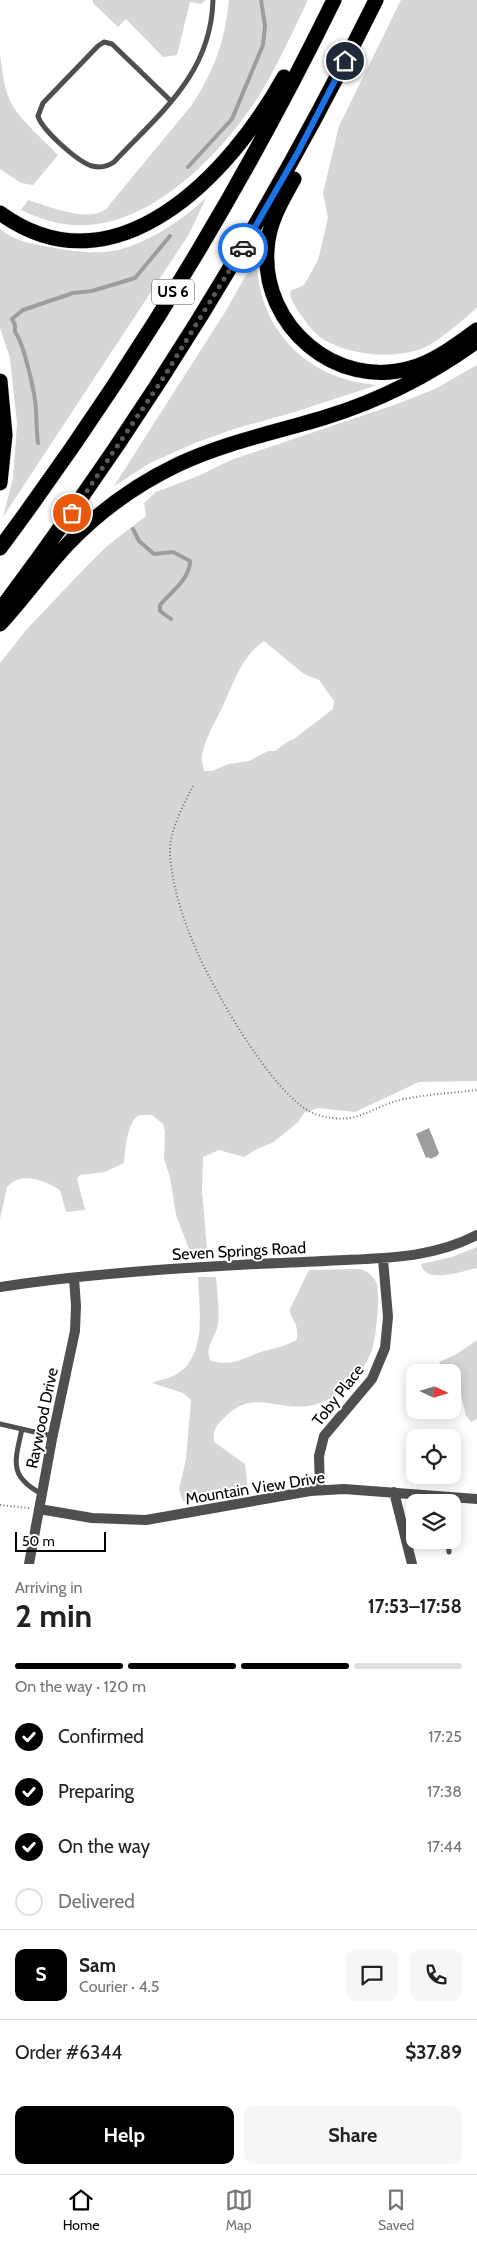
<!DOCTYPE html>
<meta charset="utf-8">
<style>
body{margin:0;font-family:Cabin,sans-serif;background:#f6f6f6;color:#222;height:100vh;display:flex;flex-direction:column;font-size:19px;white-space:nowrap}
*{box-sizing:border-box;margin:0}
p{font-size:16px;color:#767676}
.icon{flex:none;width:28px;height:28px;fill:none;stroke:currentColor;stroke-width:2;stroke-linecap:round;stroke-linejoin:round}
.map{position:relative;height:1564px;overflow:hidden}
.panel{display:flex;flex-direction:column;background:#fff;flex:1}
.panel>*{flex:none}
.needle{width:32px;rotate:94deg}
.buttons{position:absolute;left:406px;top:1364px;display:grid;gap:10px}
.buttons a{display:grid;place-items:center;width:55px;height:55px;border-radius:10px;background:#fff;box-shadow:0 2px 12px #0003;font-size:25px}
.scale{position:absolute;left:15px;bottom:12px;width:91px;box-sizing:border-box;padding-left:5px;border:2px solid #000;border-top:0;font-size:14px;line-height:18px;white-space:nowrap;color:#000;-webkit-text-stroke:4px #fff;paint-order:stroke}
.pin{position:absolute;display:grid;place-items:center;width:42px;height:42px;color:#fff;margin:-21px;border:2px solid #fff;border-radius:50%;box-shadow:0 1px 5px #0007}
.courier{position:absolute;display:grid;place-items:center;width:50px;height:50px;margin:-25px;border:4px solid #1a73e8;border-radius:50%;background:#fff;color:#222;box-shadow:0 1px 6px #0007}
.headline em{font-style:normal;font-weight:700}
.headline div{display:flex;flex-direction:column-reverse}
.headline{display:flex;align-items:center;justify-content:space-between;height:85px;padding:0 15px}
h1{font-size:32px;font-weight:700;line-height:38px}
.bar{display:grid;grid-template-columns:repeat(4,1fr);gap:8px 5px;align-content:center;height:60px;padding:0 15px}
.bar i{height:6px;border-radius:4px;background:#e0e0e0}
.bar .selected{background:#000}
.bar p{grid-column:span 4}
.line{display:flex;align-items:center;gap:12px;padding:0 15px;border-top:1px solid #e0e0e0}
.line div{flex:1}
.round{display:grid;place-items:center;flex:none;width:52px;height:52px;border-radius:10px;background:#f6f6f6}
ol{padding:0 15px;list-style:none}
li{display:flex;align-items:center;gap:15px;height:55px}
li p{margin-inline-start:auto}
li .icon{padding:5px;border-radius:50%;background:#000;color:#fff;stroke-width:4}
li:last-child{color:#767676}
li i{width:28px;height:28px;border:2px solid #e0e0e0;border-radius:50%}
.action{display:flex;gap:10px;margin-top:auto;padding:10px 15px}
.action a{flex:1;height:58px;border-radius:10px;background:#000;color:#fff;font-size:20px;font-weight:700;line-height:58px;text-align:center}
.action a+a{background:#f6f6f6;color:#222}
.dock{display:flex;justify-content:space-around;align-items:center;height:70px;border-top:1px solid #e0e0e0;background:#fff;font-size:14px;color:#767676}
.dock a{display:grid;justify-items:center;gap:2px}
.dock .selected{color:#000}
.map>svg:first-child{display:block}
.green{fill:#d6d6d6;fill-rule:evenodd}
.water{fill:#9d9d9d}
.lines{fill:none;stroke-linecap:round;stroke-linejoin:round}
.stream{stroke:#9d9d9d;stroke-width:4}
.motorway-casing{stroke:#dbdbdb;stroke-width:16}
.path{stroke:#717171;stroke-width:2;stroke-dasharray:1 2.5;stroke-linecap:butt}
.service{stroke:#4f4f4f;stroke-width:5}
.minor{stroke:#4f4f4f;stroke-width:10}
.motorway{stroke:#000;stroke-width:15}
.done{stroke:#595959;stroke-width:5;stroke-dasharray:0 9}
.route{stroke:#1a73e8;stroke-width:6}
.labels{text-anchor:middle;dominant-baseline:central;stroke-width:4;stroke-linejoin:round;paint-order:stroke}
.shield{fill:#fff;stroke:#4c4c4c;stroke-width:1}
.shield-label{font-size:15px;font-weight:bold;fill:#000}
.street-label{font-size:16px;fill:#000;stroke:#fff}
</style>
<div class="map">
<svg width="477" height="1564" viewBox="0 0 477 1564">
<rect width="100%" height="100%" fill="#fff"/>
<!-- green -->
<path class="green" d="M 93,0 L 206,0 L 201,4 L 190,2 L 177,55 L 163,57 L 126,19 L 118,27 L 93,3 Z
M 229,0 L 308,0 C 296,25 284,51 271,75 C 235,142 149,238 64,224 C 49,222 34,216 21,210 L 28,200 C 48,206 88,223 106,209 L 191,106 C 214,72 225,41 229,0 Z
M 401,0 L 477,0 L 477,308 C 461,321 437,344 418,350 C 388,359 348,355 321,338 C 313,332 307,323 301,315 C 296,308 290,299 290,291 L 304,285 L 318,260 L 328,218 L 323,193 L 339,126 Z
M 0,54 C 2,68 3,82 8,96 C 15,116 43,139 58,155 L 33,185 L 21,183 L 0,169 Z
M 206,198 L 189,234 L 3,517 L 13,478 L 17,424 L 10,358 L 0,328 L 0,229 C 14,241 32,244 50,247 C 71,251 96,255 118,250 C 150,242 182,220 206,198 Z
M 257,255 C 255,327 306,380 377,385 L 298,411 L 234,429 L 195,443 L 152,462 L 114,486 L 227,309 Z
M 477,365 L 477,1081 L 419,1082 L 355,1112 L 318,1108 L 304,1113 L 298,1122 L 274,1142 L 257,1149 L 244,1157 L 219,1150 L 203,1157 L 202,1191 L 208,1260 L 193,1260 L 176,1215 L 170,1177 L 164,1159 L 165,1131 L 163,1124 L 152,1115 C 149,1115 144,1115 140,1115 C 127,1119 125,1152 124,1163 L 105,1172 L 80,1175 L 77,1178 L 85,1210 L 66,1212 L 60,1190 C 43,1180 21,1171 7,1187 L 0,1219 L 0,663 L 27,629 L 84,569 L 107,546 L 146,516 L 144,503 L 156,492 L 198,476 L 231,460 L 397,404 L 435,389 ZM 264,641 L 304,674 L 319,680 L 334,701 L 333,709 L 294,739 L 290,740 L 275,751 L 268,751 L 249,761 L 229,764 L 212,771 L 204,771 C 203,766 201,760 202,755 C 205,741 211,729 218,716 C 232,690 238,659 264,641 Z
M 477,1247 L 477,1268 C 463,1271 425,1285 421,1264 L 452,1257 Z
M 358,1269 C 365,1270 372,1274 376,1282 C 381,1293 376,1338 372,1350 C 366,1367 352,1384 337,1394 C 328,1400 319,1404 309,1406 C 273,1410 252,1388 223,1419 C 215,1427 213,1431 214,1442 L 245,1464 L 248,1490 L 195,1502 L 183,1501 L 179,1489 L 186,1459 L 191,1400 L 183,1393 L 152,1383 C 159,1380 168,1379 175,1375 C 208,1358 199,1307 198,1277 L 216,1277 C 217,1292 220,1309 218,1324 C 216,1338 203,1347 211,1361 C 235,1367 243,1357 264,1351 C 276,1348 287,1346 297,1339 C 299,1321 291,1322 290,1309 L 309,1270 Z
M 477,1340 L 477,1419 L 471,1422 L 466,1416 L 456,1375 L 442,1366 L 439,1362 L 455,1355 Z"/>
<!-- water -->
<path class="water" d="M 429,1128 L 439,1153 L 437,1156 L 430,1159 L 429,1157 L 426,1158 L 416,1134 Z"/>
<g class="lines">
<!-- stream -->
<path class="stream" d="M 188,167 L 232,119 L 263,45 L 265,26 L 261,0
M 38,443 C 36,429 37,413 35,400 C 33,386 23,341 15,332 L 15,325 L 12,319 L 23,310 L 73,293 L 92,291 L 135,278 L 170,236
M 133,529 L 139,541 L 154,554 L 173,552 L 190,561 C 190,579 171,592 160,605 L 160,611 L 171,619"/>
<!-- motorway casing -->
<g class="motorway-casing">
<path id="motorway" d="M 294,179 C 281,202 268,224 267,250 C 262,326 336,390 411,368 C 436,361 457,344 477,330
M 0,213 C 116,297 231,173 284,77
M 0,381 L 5,435 L 0,483
M 0,548 C 128,376 240,192 334,0
M 0,610 C 144,418 270,215 376,0
M 0,624 C 23,599 43,571 66,546 C 97,513 137,484 179,464 C 226,442 277,432 326,417 C 381,400 430,375 477,341"/>
</g>
<!-- path -->
<path class="path" d="M 193,786 C 183,806 169,831 170,854 C 172,888 185,925 199,956 C 217,995 277,1103 318,1115 C 360,1127 369,1106 405,1099 C 429,1094 453,1093 477,1090
M 0,1505 L 29,1508"/>
<!-- service -->
<path class="service" d="M 171,101 L 112,44 L 104,42 L 98,46 L 43,103 L 38,116 C 42,130 78,162 92,166 C 100,168 107,167 114,162 C 161,112 211,74 213,0
M 0,1424 L 52,1436
M 22,1429 C 15,1461 8,1476 42,1494
M 448,1540 L 449,1552"/>
<!-- minor -->
<path class="minor" d="M 0,1287 C 78,1275 159,1269 238,1265 C 273,1263 309,1262 344,1260 C 391,1258 435,1257 477,1235
M 320,1490 L 319,1456 L 324,1436 L 372,1379 L 385,1348 L 388,1317 L 383,1259
M 394,1492 L 412,1564
M 39,1509 L 92,1518 L 146,1520 L 310,1491 L 344,1489 L 477,1499
M 29,1564 L 52,1439 L 75,1331 L 76,1306 L 74,1278"/>
<!-- motorway -->
<use href="#motorway" class="motorway"/>
</g>
<g class="lines">
<!-- done -->
<path class="done" d="M 72,513 L 162,380 L 243,248"/>
<!-- route -->
<path class="route" d="M 243,248 L 298,152 L 345,61"/>
</g>
<g class="labels">
<!-- shield labels -->
<rect class="shield" x="152" y="279.5" width="42" height="25" rx="4"/>
<g class="shield-label">
<text x="173" y="292">US 6</text>
</g>
<!-- street labels -->
<g class="street-label">
<text transform="translate(239 1251) rotate(-3)">Seven Springs Road</text>
<text transform="translate(338 1395) rotate(-52)">Toby Place</text>
<text transform="translate(42 1418) rotate(-78)">Raywood Drive</text>
<text transform="translate(255 1488) rotate(-9)">Mountain View Drive</text>
</g>
</g>
</svg>
<div class="buttons">
<a><svg class="needle" viewBox="-14 -14 28 28"><path d="M0-13l5 13h-10z" fill="#e53935"/><path d="M0 13l5-13h-10z" fill="#767676"/></svg></a>
<a><svg class="icon" aria-label="locate" viewBox="0 0 24 24"><circle cx="12" cy="12" r="6"/><path d="M12 2v4M12 18v4M2 12h4M18 12h4"/></svg></a>
<a><svg class="icon" aria-label="layers" viewBox="0 0 24 24"><path d="M12 4l9 5-9 5-9-5zM3 14l9 5 9-5"/></svg></a>
</div>
<div class="scale">50 m</div>
<div class="pin" style="left:72px;top:513px;background:#ea580c"><svg class="icon" aria-label="bag" viewBox="0 0 24 24"><path d="M5 8h14l-1 12H6zM9 8a3 3 0 0 1 6 0"/></svg></div>
<div class="pin" style="left:345px;top:61px;background:#1f2937"><svg class="icon" aria-label="home" viewBox="0 0 24 24"><path d="M3 11l9-7 9 7M6 9v11h12V9"/></svg></div>
<div class="courier" style="left:243px;top:248px"><svg class="icon" aria-label="car" viewBox="0 0 24 24"><path d="M5 17H2v-5l4-1 3-4h7l3 4 3 1v5h-3M9 17h6M6 11h13"/><circle cx="7" cy="17" r="2"/><circle cx="17" cy="17" r="2"/></svg></div>
</div>
<section class="panel">
<div class="headline"><div><h1>2 min</h1><p>Arriving in</p></div><em>17:53–17:58</em></div>
<div class="bar"><i class="selected"></i><i class="selected"></i><i class="selected"></i><i></i><p>On the way · 120 m</p></div>
<ol>
<li><svg class="icon" aria-label="check" viewBox="0 0 24 24"><path d="M5 12l5 5 9-10"/></svg>Confirmed<p>17:25</p></li>
<li><svg class="icon" aria-label="check" viewBox="0 0 24 24"><path d="M5 12l5 5 9-10"/></svg>Preparing<p>17:38</p></li>
<li><svg class="icon" aria-label="check" viewBox="0 0 24 24"><path d="M5 12l5 5 9-10"/></svg>On the way<p>17:44</p></li>
<li><i></i>Delivered</li>
</ol>
<div class="line" style="height:90px"><b class="round" style="background:#000;color:#fff">S</b><div><b>Sam</b><p>Courier · 4.5</p></div><a class="round"><svg class="icon" aria-label="chat" viewBox="0 0 24 24"><path d="M4 5h16v11H9l-5 4z"/></svg></a><a class="round"><svg class="icon" aria-label="phone" viewBox="0 0 24 24"><path d="M5 4h4l2 5-3 2q2 4 5 5l2-3 5 2v4C11 20 4 13 5 4z"/></svg></a></div>
<div class="line" style="height:65px"><div>Order #6344</div><b>$37.89</b></div>
<div class="action"><a>Help</a><a>Share</a></div>
</section>
<nav class="dock">
<a class="selected"><svg class="icon" aria-label="home" viewBox="0 0 24 24"><path d="M3 11l9-7 9 7M6 9v11h12V9"/></svg>Home</a>
<a><svg class="icon" aria-label="map" viewBox="0 0 24 24"><path d="M3 6l6-2 6 2 6-2v14l-6 2-6-2-6 2zM9 4v14M15 6v14"/></svg>Map</a>
<a><svg class="icon" aria-label="saved" viewBox="0 0 24 24"><path d="M7 4h10v16l-5-4-5 4z"/></svg>Saved</a>
</nav>
